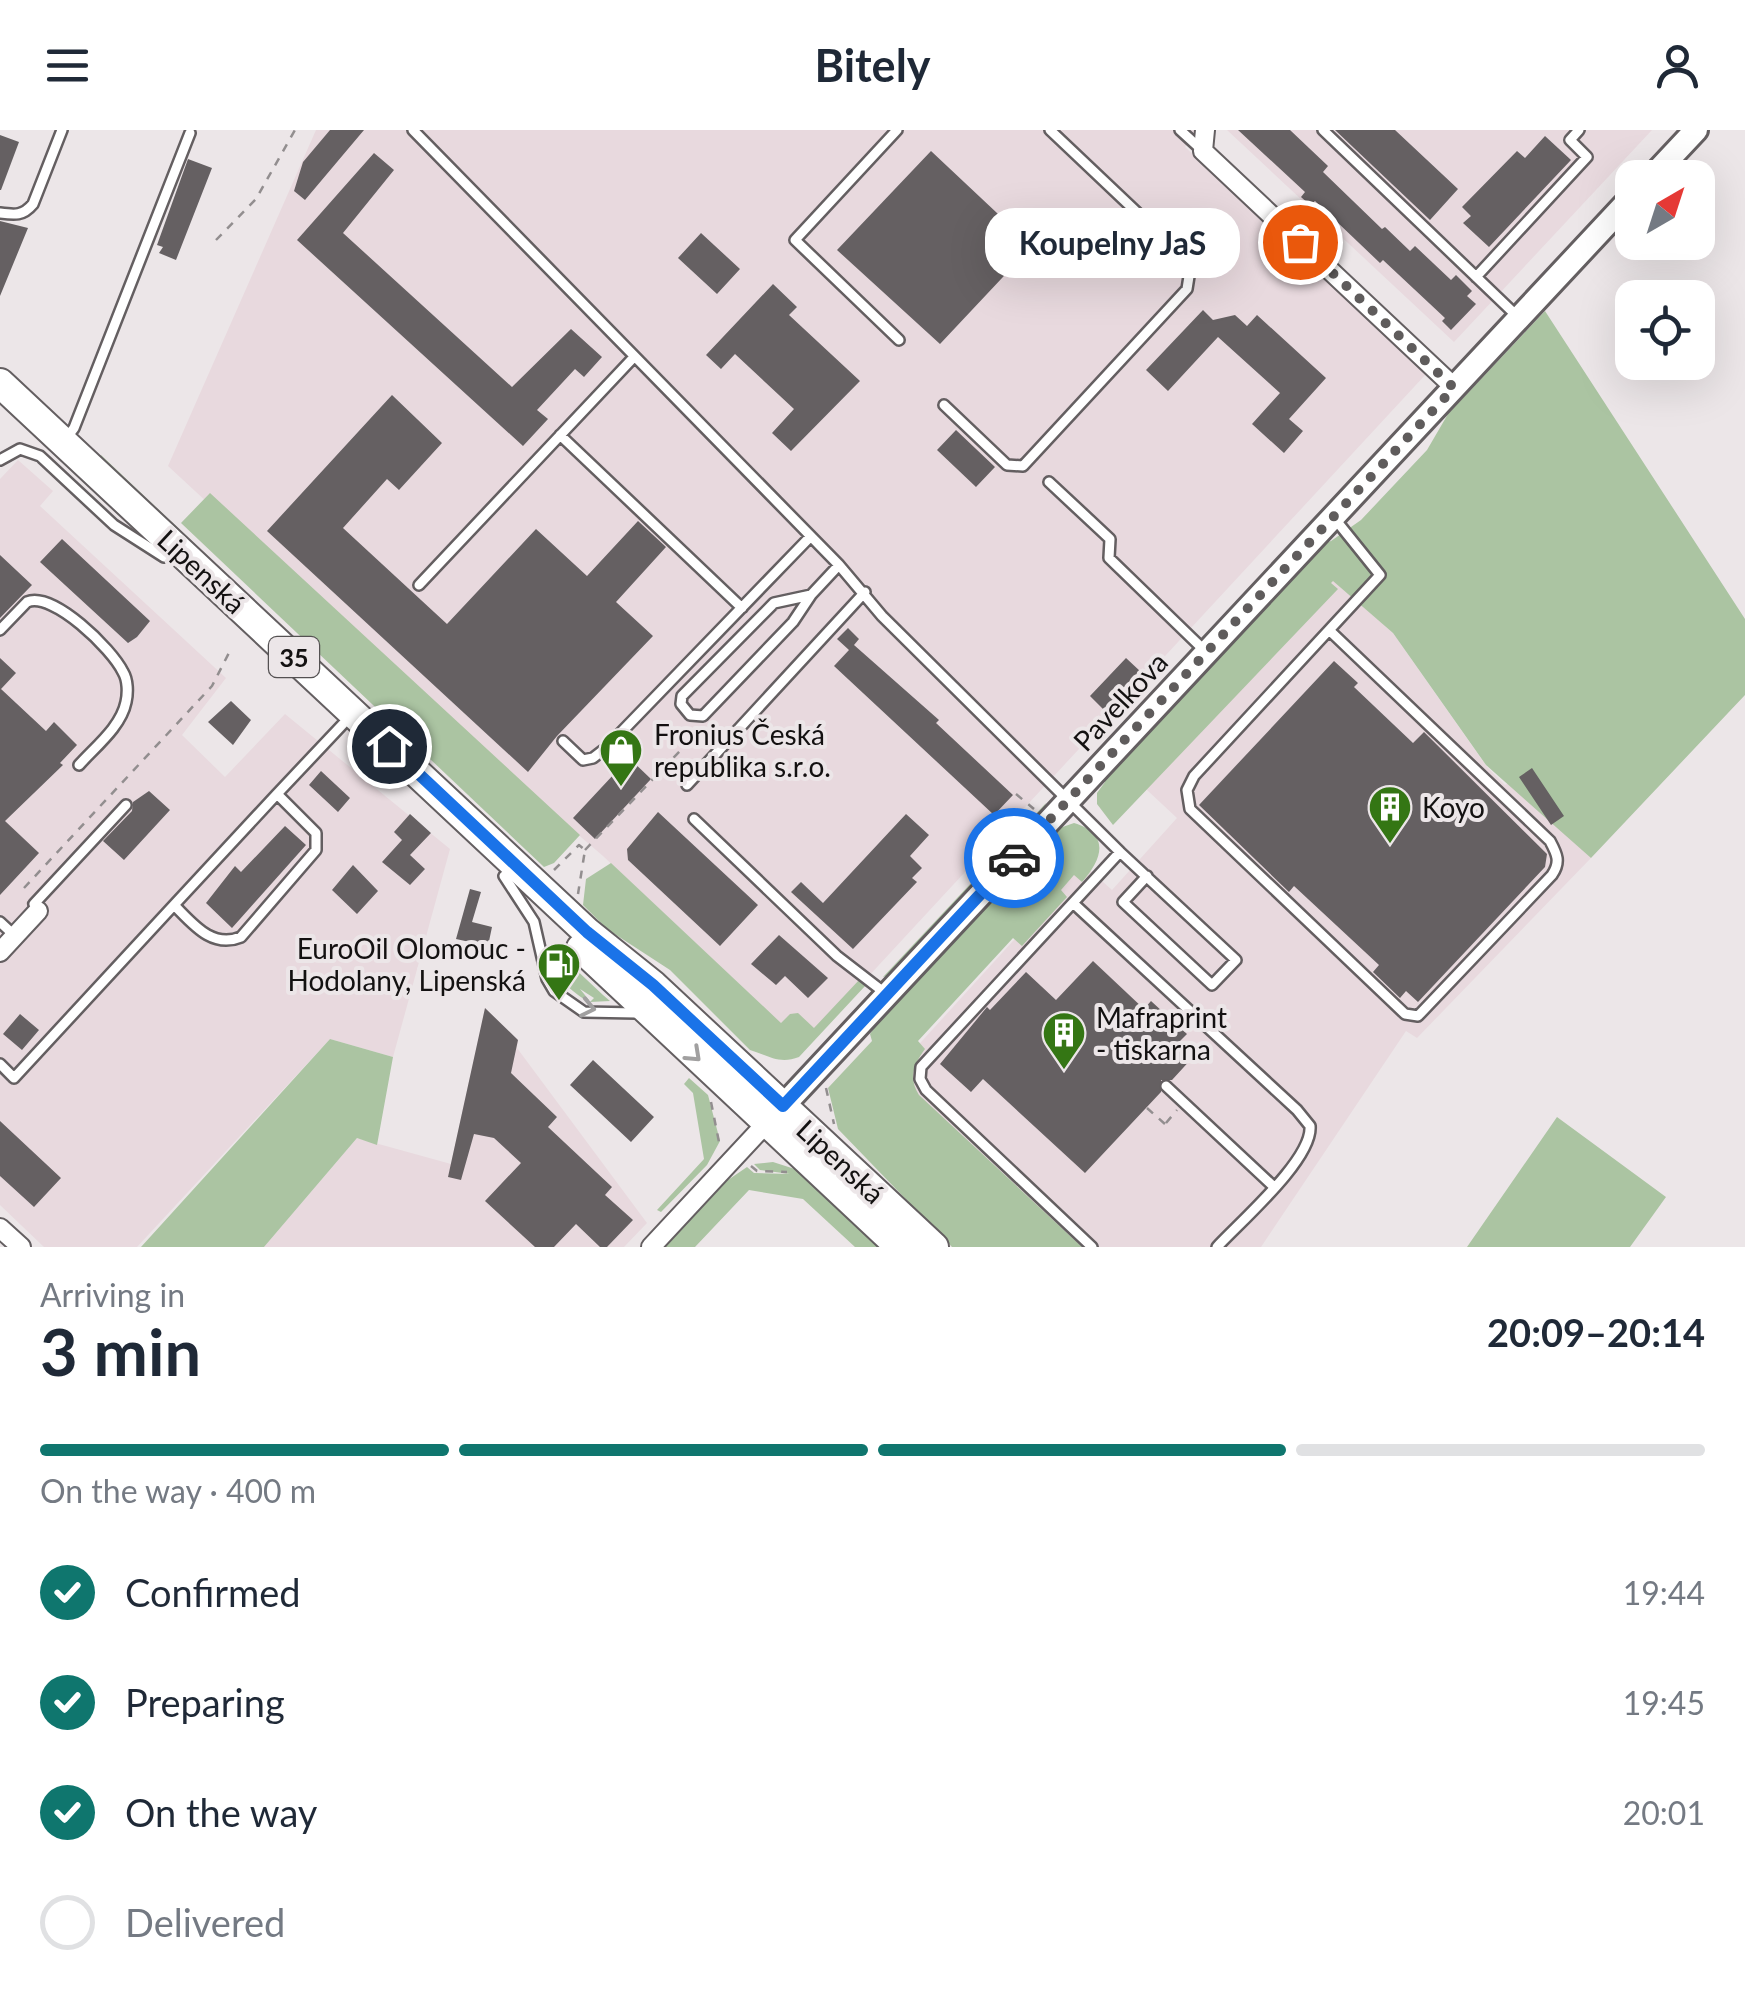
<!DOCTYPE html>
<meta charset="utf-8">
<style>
body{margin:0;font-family:Lato,sans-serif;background:#f2f2f3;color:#1f2937;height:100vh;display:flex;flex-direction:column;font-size:38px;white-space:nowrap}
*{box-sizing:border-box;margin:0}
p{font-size:32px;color:#747a83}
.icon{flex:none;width:55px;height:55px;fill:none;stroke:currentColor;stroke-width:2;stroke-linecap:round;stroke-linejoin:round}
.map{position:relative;height:1117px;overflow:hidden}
.sheet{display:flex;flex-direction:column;background:#fff;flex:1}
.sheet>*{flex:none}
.needle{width:65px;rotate:39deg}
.controls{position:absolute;left:1615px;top:30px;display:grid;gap:20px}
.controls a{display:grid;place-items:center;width:100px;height:100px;border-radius:20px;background:#fff;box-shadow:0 10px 40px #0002;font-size:50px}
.pin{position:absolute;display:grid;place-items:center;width:85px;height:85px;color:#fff;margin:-42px;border:5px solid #fff;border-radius:50%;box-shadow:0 2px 10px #0007}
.courier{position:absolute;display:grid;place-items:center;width:100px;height:100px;margin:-50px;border:8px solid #1a73e8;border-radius:50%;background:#fff;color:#222;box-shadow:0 2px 12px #0007}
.bubble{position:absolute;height:70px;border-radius:30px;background:#fff;box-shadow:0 10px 40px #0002;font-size:32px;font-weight:700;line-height:70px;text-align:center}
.headline em{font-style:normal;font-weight:700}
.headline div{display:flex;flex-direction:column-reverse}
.headline{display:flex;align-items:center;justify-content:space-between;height:170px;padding:0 40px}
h1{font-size:65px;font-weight:700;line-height:75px}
.bar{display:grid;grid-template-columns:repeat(4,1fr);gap:15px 10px;align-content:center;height:120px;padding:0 40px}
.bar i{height:12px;border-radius:8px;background:#e0e1e3}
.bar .active{background:#0f766e}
.bar p{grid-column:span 4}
ol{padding:0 40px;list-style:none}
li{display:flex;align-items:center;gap:30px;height:110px}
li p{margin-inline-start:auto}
li .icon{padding:10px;border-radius:50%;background:#0f766e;color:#fff;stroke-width:4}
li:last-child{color:#747a83}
li i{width:55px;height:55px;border:5px solid #e0e1e3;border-radius:50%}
header{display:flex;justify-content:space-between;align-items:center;height:130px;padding:0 40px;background:#fff;font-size:45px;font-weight:700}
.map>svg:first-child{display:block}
.built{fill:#e8d9de}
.green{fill:#abc4a2}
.building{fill:#656062}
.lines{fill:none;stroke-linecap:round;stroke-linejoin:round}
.service-casing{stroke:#645f61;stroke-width:14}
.minor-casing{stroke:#645f61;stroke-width:22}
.tertiary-casing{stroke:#645f61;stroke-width:28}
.primary-casing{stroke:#645f61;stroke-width:32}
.path{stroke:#928e8f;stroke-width:2.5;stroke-dasharray:8 8;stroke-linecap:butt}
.service{stroke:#fff;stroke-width:9}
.minor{stroke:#fff;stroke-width:18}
.tertiary{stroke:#fff;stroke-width:22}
.primary{stroke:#fff;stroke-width:28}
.oneway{stroke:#a1a0a0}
.done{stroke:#5f5c5c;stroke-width:10;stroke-dasharray:0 18}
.route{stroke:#1a73e8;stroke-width:12}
.labels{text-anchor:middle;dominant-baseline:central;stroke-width:8;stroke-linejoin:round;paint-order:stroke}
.shield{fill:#ece6e8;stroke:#545152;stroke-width:2.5}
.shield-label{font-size:25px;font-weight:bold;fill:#131111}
.street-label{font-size:28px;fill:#131111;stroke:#ece6e8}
.poi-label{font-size:28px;fill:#131111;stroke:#ece6e8;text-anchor:start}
</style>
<header><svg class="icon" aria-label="menu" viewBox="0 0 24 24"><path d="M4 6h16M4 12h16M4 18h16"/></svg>Bitely<svg class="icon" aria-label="person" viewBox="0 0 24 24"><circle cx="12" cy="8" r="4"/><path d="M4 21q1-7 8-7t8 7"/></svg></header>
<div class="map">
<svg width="1745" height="1117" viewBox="0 0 1745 1117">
<rect width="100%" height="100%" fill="#ece6e8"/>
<!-- built -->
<path class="built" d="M 316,0 L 1193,0 L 1196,3 L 1185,17 L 1427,243 L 804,916 L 603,726 L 568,696 L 562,701 L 168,336 Z
M 1227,0 L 1652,0 L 1454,212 Z
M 18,330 L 53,361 L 40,376 L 226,548 L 182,605 L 225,647 L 285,584 L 450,719 L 393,927 L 330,909 L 137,1117 L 44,1117 L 0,1075 L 0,349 Z
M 1308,428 L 1393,503 L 1487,637 L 1505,655 L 1532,638 L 1591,728 L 1417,908 L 1406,901 L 1261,1117 L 1056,1117 L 882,955 L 1083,734 L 1112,760 L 1177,688 L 1118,633 Z
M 485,878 L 518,910 L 517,918 L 647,1093 L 624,1117 L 264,1117 L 357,1008 L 451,1034 Z"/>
<!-- green -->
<path class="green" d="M 1545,181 L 1745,489 L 1745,565 L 1591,728 L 1486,635 L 1393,503 L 1333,451 L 1331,453 L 1338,459 L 1113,695 L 1097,674 L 1097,663 L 1105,652 L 1101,648 L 1314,421 L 1320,419 L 1317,415 L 1331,411 L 1361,390 L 1427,320 L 1448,284 Z
M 101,325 L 606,803 L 667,845 L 598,800 L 97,330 Z
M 210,363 L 580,705 L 554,733 L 544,737 L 181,393 Z
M 1046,673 L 1042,683 L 894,844 L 883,847 Z
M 1074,693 C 1111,704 1102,730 1082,752 L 1074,745 L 1061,760 L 1067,767 L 1022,816 L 1013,808 L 918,911 L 925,919 C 914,934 908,948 919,965 L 1082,1117 L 952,1117 L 838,999 L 828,958 L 872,911 L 870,904 L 891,873 L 1054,700 Z
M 611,733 L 781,893 L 790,884 L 798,883 L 814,898 L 860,849 L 866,855 L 799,927 C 779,935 767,925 750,920 L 670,840 L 607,799 L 583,775 L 586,749 Z
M 554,819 L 603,865 L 610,871 L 590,872 L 594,868 L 580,859 L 589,870 L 585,870 C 567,857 548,843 554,819 Z
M 330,909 L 393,927 L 377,1015 L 357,1008 L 264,1117 L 141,1117 Z
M 689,948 L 708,965 L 720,1011 L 707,1035 L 661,1082 L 657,1080 L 704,1029 L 693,963 L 684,954 Z
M 1557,987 L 1666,1067 L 1630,1117 L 1467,1117 Z
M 773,1032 L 804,1042 L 888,1117 L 855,1117 L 803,1069 L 749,1060 L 695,1117 L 665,1117 L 728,1050 L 747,1037 L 754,1043 L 790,1044 L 760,1040 L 754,1034 Z"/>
<!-- building -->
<path class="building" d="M 330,0 L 364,0 L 305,70 L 294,61 L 303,32 Z
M 1238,0 L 1290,0 L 1328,36 L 1323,42 L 1382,99 L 1385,97 L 1410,121 L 1415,116 L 1451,150 L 1456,145 L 1472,161 L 1467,166 L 1476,174 L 1451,200 L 1442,191 L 1445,188 L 1383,130 L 1380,133 L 1315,71 L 1310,75 L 1301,67 L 1305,62 Z
M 1335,0 L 1395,0 L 1458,59 L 1430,90 Z
M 0,5 L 19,12 L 1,60 L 0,60 Z
M 1545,6 L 1571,30 L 1489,117 L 1463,93 L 1471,86 L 1462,77 L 1517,21 L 1525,28 Z
M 931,21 L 1032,116 L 940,214 L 837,120 Z
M 374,23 L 394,40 L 343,103 L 512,257 L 571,199 L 602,227 L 584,247 L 575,239 L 537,280 L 548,289 L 523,316 L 297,110 Z
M 188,29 L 212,38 L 176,130 L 159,123 L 163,117 L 157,115 Z
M 0,91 L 28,98 L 0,166 Z
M 701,103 L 740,139 L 717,164 L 678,128 Z
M 773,154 L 797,177 L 789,185 L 860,251 L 791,321 L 772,303 L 794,279 L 735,224 L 721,239 L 706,225 Z
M 1203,180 L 1213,190 L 1235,185 L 1247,196 L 1257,185 L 1326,248 L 1289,289 L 1303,301 L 1284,323 L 1252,294 L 1280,263 L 1218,207 L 1168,261 L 1146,240 Z
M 392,265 L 442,313 L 399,360 L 387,349 L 343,398 L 447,494 L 536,399 L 587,446 L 638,391 L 666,417 L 616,472 L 653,506 L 557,606 L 528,642 L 267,401 Z
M 956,300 L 995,337 L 976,357 L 937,320 Z
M 62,409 L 150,491 L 137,507 L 128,513 L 40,432 Z
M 0,425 L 32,455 L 0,488 Z
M 848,498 L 859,509 L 854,515 L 939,590 L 936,593 L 1013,665 L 994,685 L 834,536 L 849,520 L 837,509 Z
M 0,528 L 16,543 L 1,559 L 46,601 L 54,592 L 77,615 L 60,633 L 63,635 L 5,691 L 39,723 L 0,765 Z
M 1126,528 L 1141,542 L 1104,580 L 1090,566 Z
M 1334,531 L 1358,553 L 1354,557 L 1413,613 L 1424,602 L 1547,724 L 1545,737 L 1418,872 L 1406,861 L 1400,868 L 1373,842 L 1379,835 L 1294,756 L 1289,762 L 1199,675 Z
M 231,571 L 251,590 L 233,615 L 208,592 Z
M 629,628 L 651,649 L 595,709 L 573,688 Z
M 1532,638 L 1564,686 L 1551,695 L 1519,647 Z
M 321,641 L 350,668 L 338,682 L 309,655 Z
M 149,661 L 170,680 L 124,730 L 103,711 L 132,681 L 133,672 Z
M 658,682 L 758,775 L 720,816 L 628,730 L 627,719 Z
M 410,684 L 431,703 L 410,725 L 425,739 L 410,755 L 382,732 L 402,710 L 394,702 Z
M 906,684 L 929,705 L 910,726 L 922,738 L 912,748 L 917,752 L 853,819 L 791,762 L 801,752 L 823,773 Z
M 285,696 L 306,715 L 232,798 L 206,773 L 235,736 L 241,742 Z
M 353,735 L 378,761 L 357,784 L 332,760 Z
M 470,759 L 481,762 L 472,792 L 492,797 L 488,816 L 456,809 Z
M 779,805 L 828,848 L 808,868 L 785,846 L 776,855 L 751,834 Z
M 1093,831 L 1144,879 L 1151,871 L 1187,904 L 1179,912 L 1194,926 L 1172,950 L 1161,950 L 1161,962 L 1085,1043 L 983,949 L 971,962 L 940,934 L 987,877 L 990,880 L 1026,842 L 1056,870 Z
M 485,878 L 518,910 L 511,943 L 557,987 L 548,997 L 612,1057 L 605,1065 L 633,1090 L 607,1117 L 600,1117 L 576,1094 L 554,1117 L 535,1117 L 485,1071 L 521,1033 L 494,1008 L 474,1004 L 461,1050 L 448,1047 Z
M 20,884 L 39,900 L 22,920 L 3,904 Z
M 593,930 L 654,987 L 631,1012 L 570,955 Z
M 0,991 L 61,1048 L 34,1077 L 0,1046 Z"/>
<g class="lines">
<!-- service casing -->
<g class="service-casing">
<path id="service" d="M 413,0 L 839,435 L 882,486 L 1120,722 L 1236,830 L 1212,855 L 1123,772 L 1147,746
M 897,0 L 795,110 L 899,210
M 1180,0 L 1203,21
M 1323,0 L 1519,188
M 0,83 C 15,85 23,86 33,74 L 62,0
M 1476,147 L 1587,27 L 1570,10 L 1579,0
M 944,275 L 1007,335 L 1023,336 L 1187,159 L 1190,140 L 1182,125 L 1050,0
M 560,305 L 742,478
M 65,310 L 74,298 L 190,3
M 0,330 L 20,319 L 40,326 L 114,395 L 164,427
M 1049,352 L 1110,409 L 1109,428 L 1204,520
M 419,455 L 634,227
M 811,465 L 793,492 L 703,586 L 690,585 L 681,574 L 682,566 L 774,473 L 811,465 L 839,435
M 0,500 L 27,472 C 53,461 112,519 123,542 C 128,550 128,563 126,572 C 121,597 95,617 79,635
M 1329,500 L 1550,711 C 1557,724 1561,732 1552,745 L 1418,886 L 1405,884 L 1190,679 L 1187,660 L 1194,646 L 1380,445 L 1335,389
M 563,611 L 583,630 L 593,628 L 606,618 L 810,407
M 687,655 L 865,462
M 277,664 L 316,703 L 316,720 L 241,807 C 212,819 193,794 174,775 Z
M 277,664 L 343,594
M 694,689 L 837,826 L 885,863
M 504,746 L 534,792 L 547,849 L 554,861 L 584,882 L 636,883
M 1073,773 L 1297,980 L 1310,996 C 1313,1029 1240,1092 1217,1117
M 38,780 L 34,774 L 126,675
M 0,792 L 15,806
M 0,934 L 14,948 L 174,775
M 1166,956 L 1273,1056
M 1092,1117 L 926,960 L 920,949 L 921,937 L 1120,722"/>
</g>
<!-- minor casing -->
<g class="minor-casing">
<path id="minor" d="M 1205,0 L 1203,21 L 1454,257
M 0,822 L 38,781
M 0,1098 L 21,1117
M 651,1117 L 772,987"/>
</g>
<!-- tertiary casing -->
<g class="tertiary-casing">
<path id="tertiary" d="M 1651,48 L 1696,0
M 783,976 L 1632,67"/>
</g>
<!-- primary casing -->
<g class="primary-casing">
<path id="primary" d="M 0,253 L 587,802 L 653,855 L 934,1117
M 581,818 L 900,1117"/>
</g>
<!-- path -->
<path class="path" d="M 216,110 L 256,69 L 295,0
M 1016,664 L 1034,679
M 1009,680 L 1022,693
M 585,720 L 701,599
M 554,740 L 579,715 L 585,720 L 578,764
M 24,758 L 212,556 L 232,517
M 826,958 L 834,994
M 711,972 L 720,1017
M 1147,978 L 1165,994 L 1160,997
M 1166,993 L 1177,980
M 751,1036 L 757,1041 L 787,1042"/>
<!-- service -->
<use href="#service" class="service"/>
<!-- minor -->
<use href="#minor" class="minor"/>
<!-- tertiary -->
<use href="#tertiary" class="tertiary"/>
<!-- primary -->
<use href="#primary" class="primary"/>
</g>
<!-- one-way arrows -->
<defs><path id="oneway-chevron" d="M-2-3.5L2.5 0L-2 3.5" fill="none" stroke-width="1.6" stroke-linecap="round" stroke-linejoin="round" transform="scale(2.5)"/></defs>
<g class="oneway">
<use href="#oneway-chevron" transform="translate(588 878) rotate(12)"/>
<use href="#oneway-chevron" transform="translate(694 925) rotate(43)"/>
</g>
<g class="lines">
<!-- done -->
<path class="done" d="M 1014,728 L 1454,258 L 1300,112"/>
<!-- route -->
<path class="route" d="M 389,616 L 587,802 L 653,855 L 783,976 L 1014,728"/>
</g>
<!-- icons -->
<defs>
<g id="shop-pin" transform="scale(2.25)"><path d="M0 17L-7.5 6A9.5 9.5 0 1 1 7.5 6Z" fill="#347614" stroke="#ece6e8"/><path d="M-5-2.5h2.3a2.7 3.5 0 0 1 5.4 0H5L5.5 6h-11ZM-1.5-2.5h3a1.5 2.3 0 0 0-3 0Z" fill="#fff"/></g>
<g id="building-pin" transform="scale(2.25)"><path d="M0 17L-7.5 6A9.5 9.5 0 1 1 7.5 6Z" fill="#347614" stroke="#ece6e8"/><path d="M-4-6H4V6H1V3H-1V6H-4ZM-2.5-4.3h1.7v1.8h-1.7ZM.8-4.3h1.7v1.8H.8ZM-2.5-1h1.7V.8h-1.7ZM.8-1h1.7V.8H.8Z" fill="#fff"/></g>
<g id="fuel-pin" transform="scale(2.25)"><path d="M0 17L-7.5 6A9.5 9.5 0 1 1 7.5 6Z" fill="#347614" stroke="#ece6e8"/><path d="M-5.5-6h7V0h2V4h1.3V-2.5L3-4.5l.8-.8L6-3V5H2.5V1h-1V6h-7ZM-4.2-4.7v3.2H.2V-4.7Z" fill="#fff"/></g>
</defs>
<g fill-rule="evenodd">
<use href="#shop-pin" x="621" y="620"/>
<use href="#building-pin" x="1390" y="677"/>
<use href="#fuel-pin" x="559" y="834"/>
<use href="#building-pin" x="1064" y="903"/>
</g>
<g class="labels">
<!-- shield labels -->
<rect class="shield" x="269" y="507" width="50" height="40" rx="8"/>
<g class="shield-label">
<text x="294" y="527">35</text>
</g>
<!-- street labels -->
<g class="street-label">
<text transform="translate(202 441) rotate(43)">Lipenská</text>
<text transform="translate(1120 571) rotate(-47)">Pavelkova</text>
<text transform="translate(841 1031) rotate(43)">Lipenská</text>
</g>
<!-- poi labels -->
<g class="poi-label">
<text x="654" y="604">Fronius Česká<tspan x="654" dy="32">republika s.r.o.</tspan></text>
<text x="1422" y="677">Koyo</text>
<text x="526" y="818" text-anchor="end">EuroOil Olomouc -<tspan x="526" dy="32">Hodolany, Lipenská</tspan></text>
<text x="1096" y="887">Mafraprint<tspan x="1096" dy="32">- tiskarna</tspan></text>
</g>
</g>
</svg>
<div class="controls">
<a><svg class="needle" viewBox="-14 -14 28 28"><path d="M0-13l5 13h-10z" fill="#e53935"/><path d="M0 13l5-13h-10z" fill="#747a83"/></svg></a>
<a><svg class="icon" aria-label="locate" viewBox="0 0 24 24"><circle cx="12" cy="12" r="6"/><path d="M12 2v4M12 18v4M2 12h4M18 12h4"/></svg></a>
</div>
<div class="pin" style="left:1300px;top:112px;background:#ea580c"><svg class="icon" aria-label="bag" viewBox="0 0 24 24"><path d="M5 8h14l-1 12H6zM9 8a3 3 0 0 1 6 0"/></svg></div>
<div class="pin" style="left:389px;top:616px;background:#1f2937"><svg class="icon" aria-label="home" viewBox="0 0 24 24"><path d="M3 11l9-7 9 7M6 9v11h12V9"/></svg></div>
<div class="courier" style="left:1014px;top:728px"><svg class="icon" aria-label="car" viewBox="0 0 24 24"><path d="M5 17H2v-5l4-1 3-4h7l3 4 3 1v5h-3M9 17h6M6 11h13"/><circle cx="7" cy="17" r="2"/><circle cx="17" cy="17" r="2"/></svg></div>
<div class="bubble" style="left:985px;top:78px;width:255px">Koupelny JaS</div>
</div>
<section class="sheet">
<div class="headline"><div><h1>3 min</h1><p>Arriving in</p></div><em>20:09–20:14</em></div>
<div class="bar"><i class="active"></i><i class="active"></i><i class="active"></i><i></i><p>On the way · 400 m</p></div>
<ol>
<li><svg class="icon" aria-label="check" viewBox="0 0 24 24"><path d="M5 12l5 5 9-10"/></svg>Confirmed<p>19:44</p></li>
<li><svg class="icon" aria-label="check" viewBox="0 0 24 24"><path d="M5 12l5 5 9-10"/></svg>Preparing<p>19:45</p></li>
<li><svg class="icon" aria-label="check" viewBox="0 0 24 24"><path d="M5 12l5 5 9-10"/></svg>On the way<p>20:01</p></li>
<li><i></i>Delivered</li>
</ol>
</section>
